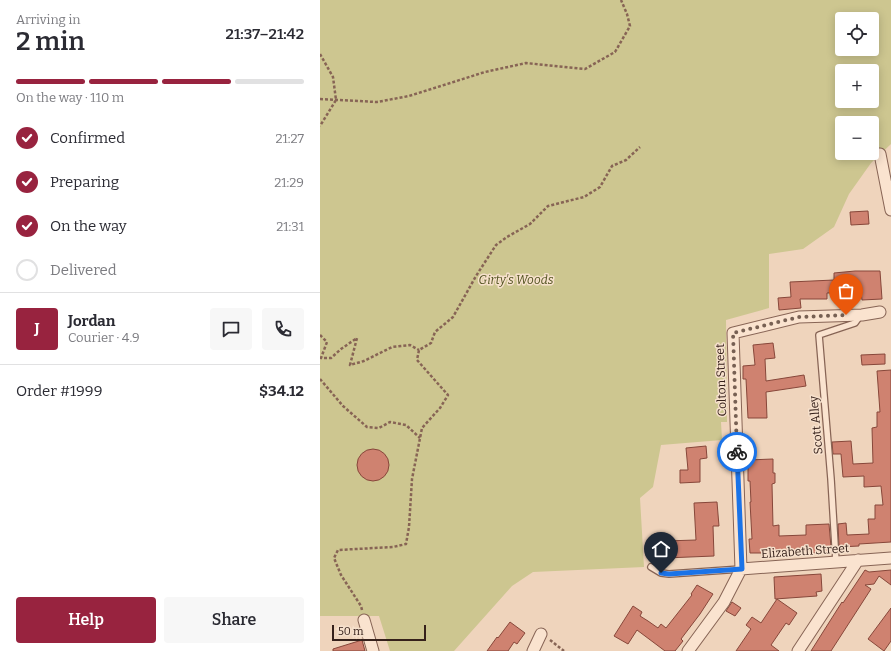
<!DOCTYPE html>
<meta charset="utf-8">
<style>
body{margin:0;font-family:Bitter,serif;background:#f7f7f7;color:#2b2b33;height:100vh;display:flex;flex-direction:column;font-size:15px;white-space:nowrap}
*{box-sizing:border-box;margin:0}
p{font-size:13px;color:#7c7c81}
.icon{flex:none;width:22px;height:22px;fill:none;stroke:currentColor;stroke-width:2;stroke-linecap:round;stroke-linejoin:round}
.map{position:relative;flex:1;overflow:hidden}
.details{display:flex;flex-direction:column;background:#fff;width:320px}
.details>*{flex:none}
.buttons{position:absolute;left:515px;top:12px;display:grid;gap:8px}
.buttons a{display:grid;place-items:center;width:44px;height:44px;border-radius:4px;background:#fff;box-shadow:0 2px 10px #0003;font-size:20px}
.scale{position:absolute;left:12px;bottom:10px;width:94px;box-sizing:border-box;padding-left:4px;border:2px solid #36211b;border-top:0;font-size:11px;line-height:14px;white-space:nowrap;color:#36211b;-webkit-text-stroke:3px #f6e0cc;paint-order:stroke}
.pin{position:absolute;display:grid;place-items:center;width:34px;height:34px;color:#fff;margin:-41px -17px;border-radius:50% 50% 50% 0;rotate:-45deg;box-shadow:0 0 4px #0007}
.pin .icon{rotate:45deg}
.courier{position:absolute;display:grid;place-items:center;width:40px;height:40px;margin:-20px;border:3px solid #1a73e8;border-radius:50%;background:#fff;color:#222;box-shadow:0 1px 5px #0007}
.head em{font-style:normal;font-weight:600}
.head div{display:flex;flex-direction:column-reverse}
.head{display:flex;align-items:center;justify-content:space-between;height:68px;padding:0 16px}
h1{font-size:26px;font-weight:600;line-height:30px}
.bar{display:grid;grid-template-columns:repeat(4,1fr);gap:6px 4px;align-content:center;height:48px;padding:0 16px}
.bar i{height:5px;border-radius:3px;background:#e1e1e2}
.bar .on{background:#98233f}
.bar p{grid-column:span 4}
.line{display:flex;align-items:center;gap:10px;padding:0 16px;border-top:1px solid #e1e1e2}
.line div{flex:1}
.round{display:grid;place-items:center;flex:none;width:42px;height:42px;border-radius:4px;background:#f7f7f7}
ol{padding:0 16px;list-style:none}
li{display:flex;align-items:center;gap:12px;height:44px}
li p{margin-inline-start:auto}
li .icon{padding:4px;border-radius:50%;background:#98233f;color:#fff;stroke-width:4}
li:last-child{color:#7c7c81}
li i{width:22px;height:22px;border:2px solid #e1e1e2;border-radius:50%}
.button{display:flex;gap:8px;margin-top:auto;padding:8px 16px}
.button a{flex:1;height:46px;border-radius:4px;background:#98233f;color:#fff;font-size:16px;font-weight:600;line-height:46px;text-align:center}
.button a+a{background:#f7f7f7;color:#2b2b33}
main{display:flex;flex:1;min-height:0}
.map>svg:first-child{display:block}
.green{fill:#cdc690;fill-rule:evenodd}
.building{fill:#cf8270;stroke:#87473a}
.lines{fill:none;stroke-linecap:round;stroke-linejoin:round}
.lane-casing{stroke:#876455;stroke-width:8}
.street-casing{stroke:#876455;stroke-width:13}
.path{stroke:#876455;stroke-width:2.5;stroke-dasharray:3 2;stroke-linecap:butt}
.lane{stroke:#fae3cf;stroke-width:5.5}
.street{stroke:#fae3cf;stroke-width:11}
.done{stroke:#776053;stroke-width:4;stroke-dasharray:0 7.2}
.route{stroke:#1a73e8;stroke-width:5}
.labels{text-anchor:middle;dominant-baseline:central;stroke-width:3;stroke-linejoin:round;paint-order:stroke}
.park-label{font-size:12px;font-style:italic;fill:#525320;stroke:#f6e0cc}
.street-label{font-size:12px;fill:#36211b;stroke:#f6e0cc}
</style>
<main>
<section class="details">
<div class="head"><div><h1>2 min</h1><p>Arriving in</p></div><em>21:37–21:42</em></div>
<div class="bar"><i class="on"></i><i class="on"></i><i class="on"></i><i></i><p>On the way · 110 m</p></div>
<ol>
<li><svg class="icon" aria-label="check" viewBox="0 0 24 24"><path d="M5 12l5 5 9-10"/></svg>Confirmed<p>21:27</p></li>
<li><svg class="icon" aria-label="check" viewBox="0 0 24 24"><path d="M5 12l5 5 9-10"/></svg>Preparing<p>21:29</p></li>
<li><svg class="icon" aria-label="check" viewBox="0 0 24 24"><path d="M5 12l5 5 9-10"/></svg>On the way<p>21:31</p></li>
<li><i></i>Delivered</li>
</ol>
<div class="line" style="height:72px"><b class="round" style="background:#98233f;color:#fff">J</b><div><b>Jordan</b><p>Courier · 4.9</p></div><a class="round"><svg class="icon" aria-label="chat" viewBox="0 0 24 24"><path d="M4 5h16v11H9l-5 4z"/></svg></a><a class="round"><svg class="icon" aria-label="phone" viewBox="0 0 24 24"><path d="M5 4h4l2 5-3 2q2 4 5 5l2-3 5 2v4C11 20 4 13 5 4z"/></svg></a></div>
<div class="line" style="height:52px"><div>Order #1999</div><b>$34.12</b></div>
<div class="button"><a>Help</a><a>Share</a></div>
</section>
<div class="map">
<svg width="571" height="651" viewBox="0 0 571 651">
<rect width="100%" height="100%" fill="#efd4bc"/>
<!-- green -->
<path class="green" d="M 0,0 L 571,0 L 571,144 L 551,163 L 529,194 L 514,227 L 483,249 L 449,254 L 449,308 L 406,320 L 407,422 L 401,422 L 402,440 L 341,445 L 333,487 L 320,498 L 324,567 L 213,572 L 192,586 L 134,651 L 70,651 L 59,616 L 0,616 ZM 522,19 L 552,19 L 552,49 L 522,49 ZM 522,71 L 552,71 L 552,101 L 522,101 ZM 522,123 L 552,123 L 552,153 L 522,153 Z"/>
<!-- building -->
<path class="building" d="M 548,211 L 549,224 L 531,225 L 530,212 Z
M 535,271 L 560,271 L 562,299 L 542,300 L 541,292 L 507,293 L 507,299 L 480,299 L 481,308 L 459,310 L 458,298 L 471,297 L 470,282 L 514,280 L 514,273 Z
M 453,343 L 455,358 L 445,359 L 446,381 L 484,375 L 486,386 L 446,392 L 447,418 L 428,418 L 426,379 L 423,379 L 423,366 L 435,365 L 433,345 Z
M 565,354 L 565,364 L 542,365 L 541,355 Z
M 571,370 L 571,542 L 539,544 L 539,546 L 519,547 L 518,524 L 526,523 L 527,535 L 549,534 L 548,519 L 555,519 L 555,505 L 563,505 L 561,486 L 544,487 L 544,476 L 523,477 L 521,454 L 513,454 L 512,442 L 531,441 L 533,464 L 553,463 L 552,428 L 557,427 L 557,412 L 560,412 L 557,371 Z
M 386,446 L 387,458 L 380,459 L 380,482 L 360,483 L 360,470 L 368,470 L 366,448 Z
M37 465a16 16 0 1 1 32 0a16 16 0 1 1-32 0Z
M 453,459 L 453,473 L 455,473 L 455,483 L 452,484 L 453,526 L 459,525 L 459,536 L 486,535 L 486,525 L 509,524 L 511,547 L 508,547 L 509,552 L 491,553 L 491,550 L 446,551 L 446,553 L 430,553 L 429,539 L 432,539 L 430,502 L 431,502 L 430,481 L 428,481 L 428,460 Z
M 397,502 L 399,526 L 393,526 L 394,556 L 345,558 L 345,561 L 335,561 L 334,534 L 344,534 L 345,541 L 376,540 L 374,503 Z
M 545,570 L 549,572 L 571,570 L 571,585 L 559,576 L 554,584 L 545,585 L 551,589 L 511,651 L 491,651 L 522,602 L 523,603 Z
M 501,574 L 502,591 L 496,592 L 497,596 L 455,599 L 454,577 Z
M 377,585 L 393,594 L 380,614 L 361,639 L 363,641 L 355,651 L 345,651 L 317,630 L 308,644 L 294,636 L 313,606 L 322,612 L 320,616 L 328,621 L 338,628 L 341,624 L 346,628 L 372,595 L 371,594 Z
M 457,599 L 477,613 L 469,625 L 466,623 L 451,645 L 459,651 L 416,651 L 431,629 L 426,625 L 432,617 L 441,623 Z
M 412,602 L 421,608 L 415,616 L 406,611 Z
M 571,608 L 571,641 L 564,651 L 548,639 Z
M 190,622 L 205,633 L 197,644 L 194,642 L 188,651 L 167,651 L 177,637 L 178,638 Z
M 42,640 L 45,651 L 13,651 L 13,649 Z"/>
<g class="lines">
<!-- lane casing -->
<g class="lane-casing">
<path id="lane" d="M 516,562 L 511,479 L 499,335 L 535,323 L 540,316
M 331,567 L 341,573 L 349,574 L 421,569"/>
</g>
<!-- street casing -->
<g class="street-casing">
<path id="street" d="M 560,154 L 571,210
M 421,569 L 571,558
M 44,620 L 53,651
M 213,651 L 221,634
M 368,651 L 404,602 L 421,569 L 413,333 L 479,317 L 542,315 L 560,312
M 478,651 L 538,560"/>
</g>
<!-- path -->
<path class="path" d="M 0,54 L 13,77 L 16,100 L 0,126
M 0,99 L 57,102 L 89,96 L 165,72 L 206,63 L 265,69 L 295,52 L 310,26 L 307,14 L 301,0
M 0,335 L 7,342 L 1,358 L 11,358 L 21,349 L 37,338 L 30,365 L 44,361 L 72,347 L 90,345 L 99,350
M 0,379 L 23,406 L 47,427 L 59,428 L 70,422 L 86,425 L 100,438
M 42,610 L 41,606 L 21,575 L 14,558 L 18,550 L 73,547 L 86,544 L 89,527 L 92,479 L 102,428 L 120,408 L 128,395 L 97,360 L 99,350 L 111,343 L 115,332 L 133,317 L 156,276 L 176,245 L 187,237 L 210,224 L 228,206 L 264,197 L 280,187 L 292,166 L 306,160 L 320,147
M 230,640 L 244,651"/>
<!-- lane -->
<use href="#lane" class="lane"/>
<!-- street -->
<use href="#street" class="street"/>
</g>
<g class="lines">
<!-- done -->
<path class="done" d="M 417,452 L 413,333 L 479,317 L 526,315"/>
<!-- route -->
<path class="route" d="M 341,573 L 349,574 L 422,569 L 417,452"/>
</g>
<g class="labels">
<!-- park labels -->
<g class="park-label">
<text x="196" y="280">Girty's Woods</text>
</g>
<!-- street labels -->
<g class="street-label">
<text transform="translate(401 380) rotate(-92)">Colton Street</text>
<text transform="translate(496 425) rotate(-95)">Scott Alley</text>
<text transform="translate(485 551) rotate(-4)">Elizabeth Street</text>
</g>
</g>
</svg>
<div class="buttons">
<a><svg class="icon" aria-label="locate" viewBox="0 0 24 24"><circle cx="12" cy="12" r="6"/><path d="M12 2v4M12 18v4M2 12h4M18 12h4"/></svg></a>
<a>+</a>
<a>−</a>
</div>
<div class="scale">50 m</div>
<div class="pin" style="left:526px;top:315px;background:#ea580c"><svg class="icon" aria-label="bag" viewBox="0 0 24 24"><path d="M5 8h14l-1 12H6zM9 8a3 3 0 0 1 6 0"/></svg></div>
<div class="pin" style="left:341px;top:573px;background:#1f2937"><svg class="icon" aria-label="home" viewBox="0 0 24 24"><path d="M3 11l9-7 9 7M6 9v11h12V9"/></svg></div>
<div class="courier" style="left:417px;top:452px"><svg class="icon" aria-label="bike" viewBox="0 0 24 24"><circle cx="6" cy="16" r="4"/><circle cx="18" cy="16" r="4"/><path d="M6 16l4-8h5l3 8M10 8l3 8H6M13 5h3"/></svg></div>
</div>
</main>
